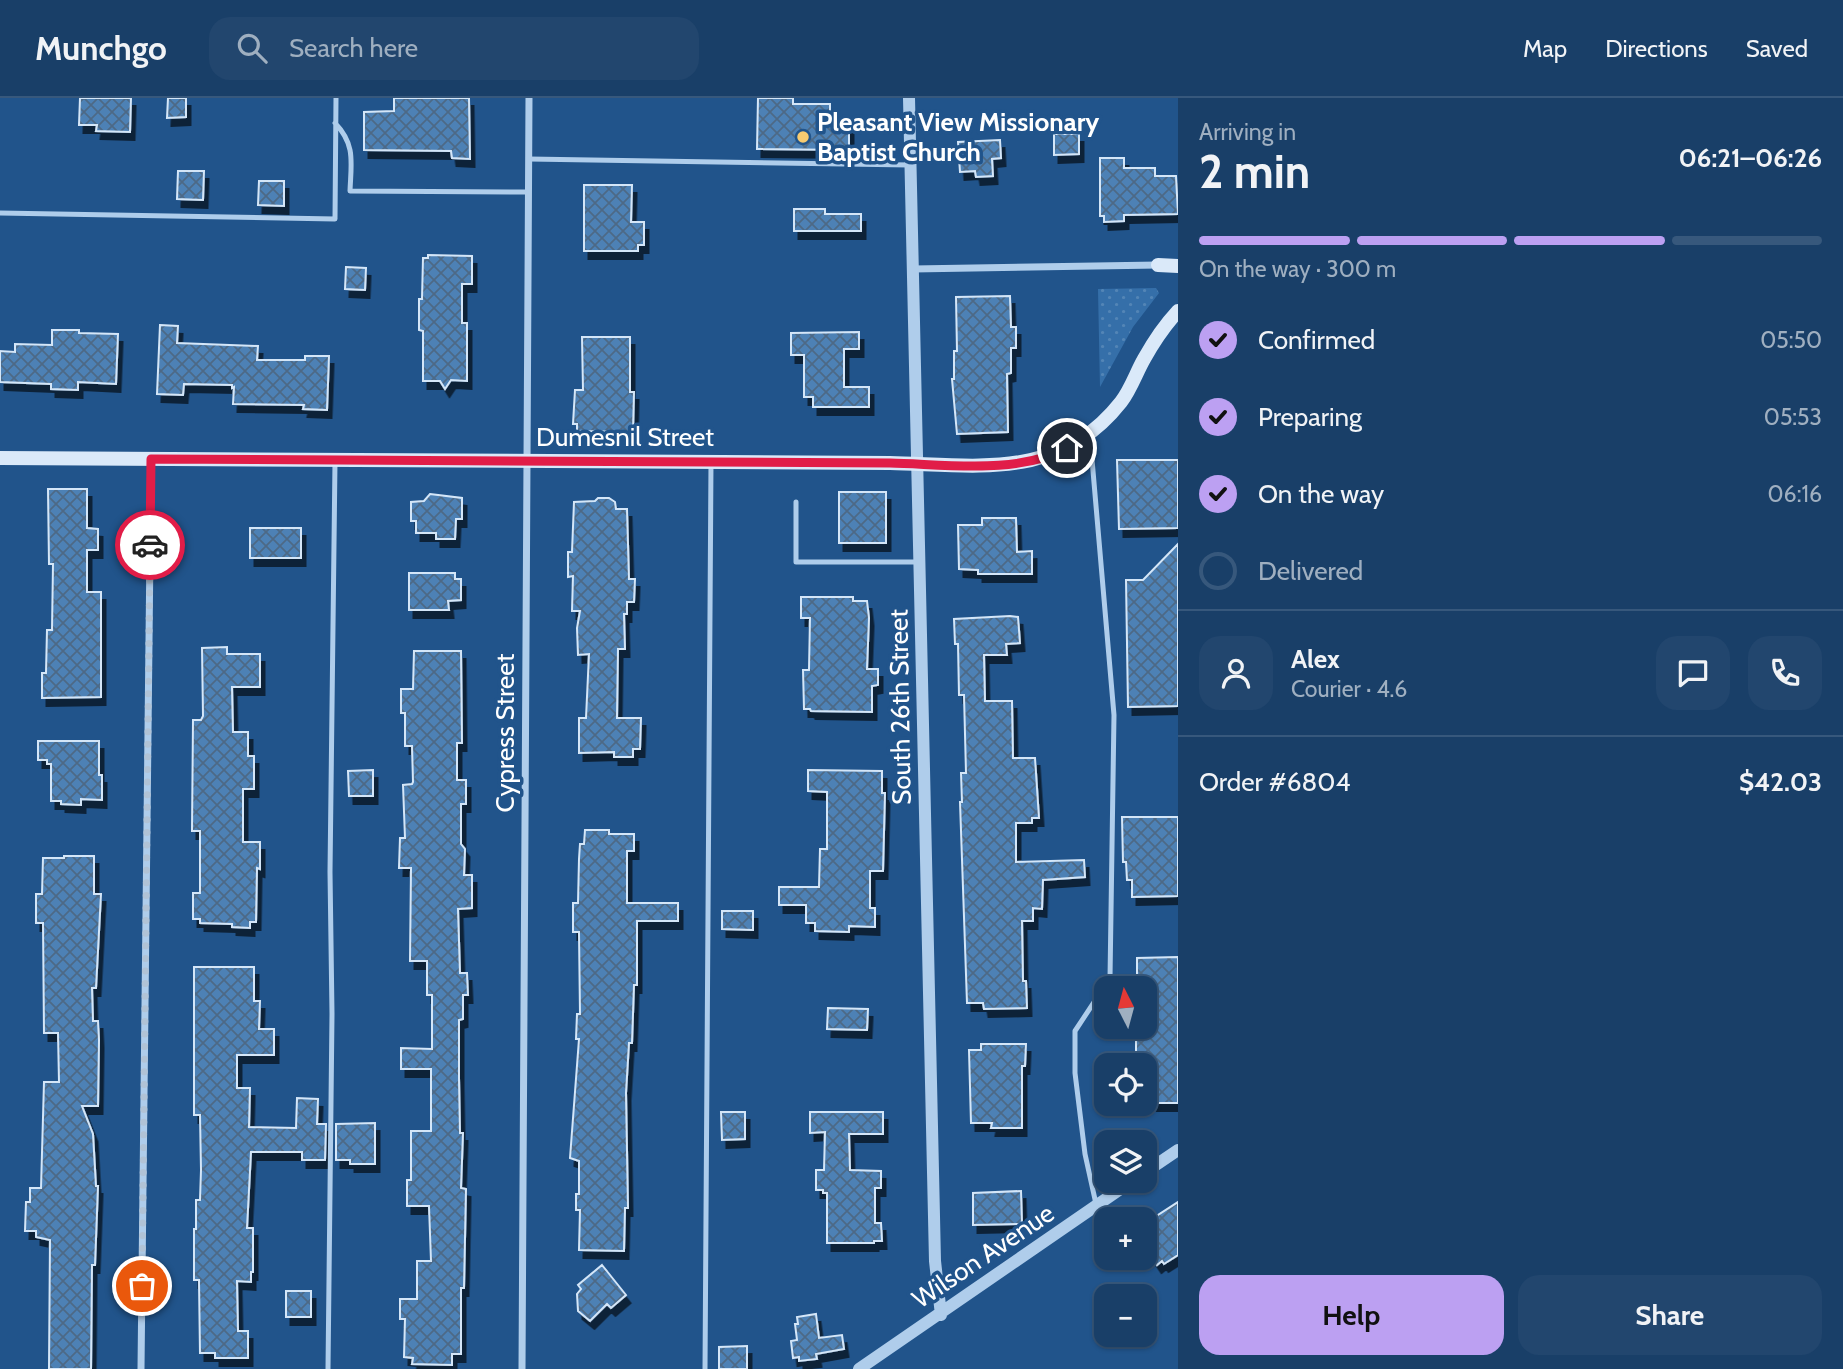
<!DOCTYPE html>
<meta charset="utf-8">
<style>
body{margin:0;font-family:Cabin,sans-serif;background:#22466e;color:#f1f3f6;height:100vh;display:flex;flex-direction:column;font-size:26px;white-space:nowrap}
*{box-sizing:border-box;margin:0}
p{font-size:23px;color:#9fafc0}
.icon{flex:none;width:38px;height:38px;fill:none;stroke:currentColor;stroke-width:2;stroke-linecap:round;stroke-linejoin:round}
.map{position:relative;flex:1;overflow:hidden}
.details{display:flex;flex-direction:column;background:#193f68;width:665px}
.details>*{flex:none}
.needle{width:46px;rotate:354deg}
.controls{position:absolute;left:1094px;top:878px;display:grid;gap:14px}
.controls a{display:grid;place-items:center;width:63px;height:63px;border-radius:14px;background:#193f68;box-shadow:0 2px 5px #0004,0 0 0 2px #37587c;font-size:35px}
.pin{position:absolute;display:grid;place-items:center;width:60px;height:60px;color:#fff;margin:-30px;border:4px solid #fff;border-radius:50%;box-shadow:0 2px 7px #0007}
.courier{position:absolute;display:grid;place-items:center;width:70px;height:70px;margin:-35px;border:5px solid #e11d48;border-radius:50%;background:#fff;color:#222;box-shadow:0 2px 9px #0007}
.headline em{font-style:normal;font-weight:800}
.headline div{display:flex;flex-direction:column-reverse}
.headline{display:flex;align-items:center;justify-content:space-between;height:119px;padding:0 21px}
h1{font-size:46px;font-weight:800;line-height:52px}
.bar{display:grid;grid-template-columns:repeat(4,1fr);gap:10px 7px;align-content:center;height:84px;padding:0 21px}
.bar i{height:9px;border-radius:5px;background:#37587c}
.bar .current{background:#bca0f2}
.bar p{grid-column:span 4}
.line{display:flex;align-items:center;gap:18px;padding:0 21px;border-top:2px solid #37587c}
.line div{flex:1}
.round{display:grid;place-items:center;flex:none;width:74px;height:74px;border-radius:21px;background:#22466e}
ol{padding:0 21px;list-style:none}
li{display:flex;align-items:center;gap:21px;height:77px}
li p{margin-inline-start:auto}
li .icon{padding:7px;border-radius:50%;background:#bca0f2;color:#111;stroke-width:4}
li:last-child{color:#9fafc0}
li i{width:38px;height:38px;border:4px solid #37587c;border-radius:50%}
.action{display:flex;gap:14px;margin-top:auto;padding:14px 21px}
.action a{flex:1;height:80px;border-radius:21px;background:#bca0f2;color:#111;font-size:28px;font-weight:800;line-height:80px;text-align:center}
.action a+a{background:#22466e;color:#f1f3f6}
header{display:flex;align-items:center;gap:42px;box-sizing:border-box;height:98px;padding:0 35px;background:#193f68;border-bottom:2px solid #37587c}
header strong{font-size:33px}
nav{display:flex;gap:38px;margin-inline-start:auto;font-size:24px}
.search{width:490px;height:63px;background:#22466e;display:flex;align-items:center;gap:18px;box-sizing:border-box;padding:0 24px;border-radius:21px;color:#9fafc0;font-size:26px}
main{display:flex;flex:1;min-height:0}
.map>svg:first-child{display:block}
.grass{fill:url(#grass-dots)}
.building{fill:url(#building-cross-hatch);stroke:#d4e6f8;stroke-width:2;filter:url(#shadow)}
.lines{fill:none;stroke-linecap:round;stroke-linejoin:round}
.service{stroke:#afcdeb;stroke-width:5}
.minor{stroke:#afcdeb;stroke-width:7}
.tertiary{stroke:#afcdeb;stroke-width:12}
.secondary{stroke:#dae9f9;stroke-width:14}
.done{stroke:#b1c3d6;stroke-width:7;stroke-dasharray:0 12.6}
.route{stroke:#e11d48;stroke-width:9}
.poi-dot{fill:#f7cb70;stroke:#21548b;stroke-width:2.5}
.labels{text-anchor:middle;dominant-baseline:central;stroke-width:7;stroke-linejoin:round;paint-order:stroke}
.poi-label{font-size:26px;font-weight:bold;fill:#fff;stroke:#21548b;text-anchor:start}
.street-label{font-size:26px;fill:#fff;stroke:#21548b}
</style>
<header>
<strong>Munchgo</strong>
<div class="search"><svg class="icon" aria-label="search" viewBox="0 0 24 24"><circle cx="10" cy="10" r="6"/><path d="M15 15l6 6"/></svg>Search here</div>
<nav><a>Map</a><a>Directions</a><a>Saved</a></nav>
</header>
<main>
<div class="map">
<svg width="1178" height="1271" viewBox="0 0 1178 1271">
<defs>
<pattern id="grass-dots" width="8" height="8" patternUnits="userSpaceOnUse" patternTransform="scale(1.75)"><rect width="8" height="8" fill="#356fa9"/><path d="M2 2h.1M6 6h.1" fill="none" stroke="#5385b6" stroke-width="1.8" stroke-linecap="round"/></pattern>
<pattern id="building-cross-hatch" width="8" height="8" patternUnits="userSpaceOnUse" patternTransform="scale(1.75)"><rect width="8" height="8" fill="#4e81b5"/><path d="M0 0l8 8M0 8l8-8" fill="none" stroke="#4d6986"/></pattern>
<filter id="shadow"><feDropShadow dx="4.5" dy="8" stdDeviation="0" flood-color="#0009"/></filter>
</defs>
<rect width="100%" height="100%" fill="#21548b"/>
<!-- grass -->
<path class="grass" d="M 1156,190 L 1159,195 L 1133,229 L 1100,289 L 1098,191 Z"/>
<!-- building -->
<path class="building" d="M 80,0 L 131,0 L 130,34 L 96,33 L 97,27 L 79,27 Z
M 168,0 L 186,0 L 186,19 L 167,20 Z
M 394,0 L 469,0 L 470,61 L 452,60 L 451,53 L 364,52 L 364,14 L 394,13 Z
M 758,0 L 793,0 L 793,6 L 830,6 L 830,26 L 849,26 L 849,52 L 757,51 Z
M 1054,36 L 1079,36 L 1079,56 L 1054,57 Z
M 1000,42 L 1001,60 L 992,61 L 993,78 L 976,79 L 975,73 L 960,74 L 958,44 Z
M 1100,60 L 1124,60 L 1124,70 L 1155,70 L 1155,78 L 1176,78 L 1178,116 L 1124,117 L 1124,123 L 1104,124 L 1104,118 L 1100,118 Z
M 178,73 L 204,73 L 203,102 L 177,101 Z
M 259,83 L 284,83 L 284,108 L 258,107 Z
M 584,87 L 632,87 L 631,124 L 644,124 L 644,147 L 638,147 L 638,153 L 584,153 Z
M 794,111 L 825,111 L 825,116 L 861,116 L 861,133 L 794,133 Z
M 428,157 L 472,158 L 472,186 L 462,186 L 462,225 L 467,225 L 467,283 L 451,282 L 445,291 L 440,283 L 423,283 L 423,233 L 419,232 L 419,201 L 422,201 L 423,160 L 428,160 Z
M 346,169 L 366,170 L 365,192 L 345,191 Z
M 1010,198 L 1011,229 L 1016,229 L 1016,250 L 1011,250 L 1011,275 L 1007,276 L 1008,334 L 957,336 L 952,281 L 954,281 L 954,253 L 957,253 L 956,199 Z
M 160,227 L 178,228 L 177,245 L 258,248 L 257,262 L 305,262 L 305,258 L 329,258 L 327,312 L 303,311 L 304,307 L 233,306 L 234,289 L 232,290 L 232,287 L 184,286 L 183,297 L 157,296 Z
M 52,232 L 79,232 L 79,235 L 118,236 L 116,286 L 78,284 L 78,292 L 51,291 L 51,286 L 0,284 L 0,253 L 15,254 L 15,246 L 52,247 Z
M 859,234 L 859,251 L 844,251 L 844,289 L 869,289 L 869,309 L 813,309 L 813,299 L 804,299 L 804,257 L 791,257 L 791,235 Z
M 582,239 L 630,239 L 630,294 L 634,294 L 633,334 L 577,333 L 577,326 L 573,326 L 575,292 L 583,292 Z
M 1117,362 L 1178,362 L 1178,430 L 1119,431 Z
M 48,391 L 87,391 L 87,430 L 98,431 L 98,452 L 87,452 L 87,494 L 101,494 L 101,599 L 42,600 L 42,575 L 46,575 L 47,532 L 52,532 L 53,466 L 49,466 Z
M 839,394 L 886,394 L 886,445 L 839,445 Z
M 430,396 L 462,400 L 462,421 L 456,421 L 455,441 L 436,441 L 436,435 L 416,435 L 416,423 L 411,423 L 411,404 L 424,403 Z
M 598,400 L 609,400 L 615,404 L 616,411 L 627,411 L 629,481 L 635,481 L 634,504 L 627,504 L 627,516 L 624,516 L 625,551 L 618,551 L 617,620 L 641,620 L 640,651 L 633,651 L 633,659 L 614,659 L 614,654 L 579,655 L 579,620 L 586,620 L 589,556 L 578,557 L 577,530 L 580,513 L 572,513 L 573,478 L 568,479 L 568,454 L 572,454 L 574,404 L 595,403 Z
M 982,420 L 1016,420 L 1017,454 L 1032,453 L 1032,476 L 978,476 L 978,472 L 959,471 L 958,427 L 982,427 Z
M 250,430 L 301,430 L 301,460 L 250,460 Z
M 1178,446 L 1178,608 L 1128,609 L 1126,482 L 1143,482 Z
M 409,475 L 455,475 L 455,481 L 461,481 L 461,502 L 448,503 L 449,512 L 409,512 Z
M 801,499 L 853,499 L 853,503 L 867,503 L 869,520 L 867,571 L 878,571 L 878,587 L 872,588 L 872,614 L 811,613 L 810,611 L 804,611 L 803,572 L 809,572 L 810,520 L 801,520 Z
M 1010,518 L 1018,519 L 1020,545 L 1006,546 L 1007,557 L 984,557 L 985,603 L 1012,603 L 1013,660 L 1035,660 L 1039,720 L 1032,720 L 1032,725 L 1016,725 L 1016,764 L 1084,762 L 1085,779 L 1043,782 L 1042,811 L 1033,810 L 1033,823 L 1022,823 L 1023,883 L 1026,883 L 1027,910 L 984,911 L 983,905 L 967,905 L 960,704 L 962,704 L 961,675 L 966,675 L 964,597 L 959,597 L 958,546 L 955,546 L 954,521 Z
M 227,549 L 227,556 L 260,556 L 260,589 L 232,589 L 233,634 L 248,634 L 248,658 L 254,658 L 254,691 L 243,691 L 243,744 L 260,744 L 260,771 L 257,770 L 256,824 L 250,824 L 250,830 L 232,829 L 232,826 L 200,825 L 200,821 L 193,821 L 193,795 L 200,795 L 200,733 L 192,733 L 193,622 L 201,622 L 203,618 L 202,550 Z
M 414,553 L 461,553 L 462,645 L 457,645 L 457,682 L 466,682 L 466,706 L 461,706 L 461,746 L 465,751 L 464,777 L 472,777 L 472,810 L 458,811 L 460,875 L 467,875 L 468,897 L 463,897 L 463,921 L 459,922 L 459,981 L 460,1035 L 463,1035 L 461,1090 L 466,1091 L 464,1190 L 461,1190 L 461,1256 L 452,1256 L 452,1267 L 412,1266 L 413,1260 L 404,1259 L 405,1221 L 400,1221 L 400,1201 L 417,1201 L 417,1163 L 431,1163 L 429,1108 L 407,1108 L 407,1082 L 411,1082 L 411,1033 L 431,1033 L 431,971 L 401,971 L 401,950 L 432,951 L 432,897 L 427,897 L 427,863 L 410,863 L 411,770 L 399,770 L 400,740 L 405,740 L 403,687 L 412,686 L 413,684 L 412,648 L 405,648 L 405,615 L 401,615 L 401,591 L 413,591 Z
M 38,643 L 99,643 L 99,677 L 102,677 L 102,702 L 81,701 L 81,707 L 61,706 L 61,703 L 51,703 L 51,666 L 47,666 L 47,662 L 38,662 Z
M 373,672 L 373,698 L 349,698 L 348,673 Z
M 808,672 L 882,673 L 882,695 L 885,695 L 883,773 L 870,773 L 870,810 L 875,810 L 875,829 L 849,828 L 849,834 L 815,833 L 815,825 L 806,825 L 806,807 L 779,807 L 779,789 L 819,789 L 820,751 L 827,751 L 827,694 L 808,693 Z
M 1122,719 L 1178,719 L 1178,798 L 1132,799 L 1132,782 L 1127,782 L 1126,764 L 1123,764 Z
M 585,732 L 609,732 L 609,736 L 634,736 L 634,753 L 627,753 L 627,805 L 678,805 L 678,823 L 637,823 L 637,887 L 634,887 L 632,945 L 629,945 L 626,995 L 628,1110 L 625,1110 L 624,1153 L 579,1152 L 580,1112 L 576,1112 L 576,1096 L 579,1096 L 579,1063 L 570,1060 L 579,941 L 576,941 L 577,916 L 580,916 L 579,834 L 573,834 L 573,805 L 578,805 L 579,761 L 580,746 L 584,746 Z
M 64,758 L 94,758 L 94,796 L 101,796 L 96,890 L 92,890 L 93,923 L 98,923 L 99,942 L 98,1008 L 82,1008 L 93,1036 L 96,1088 L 98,1088 L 95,1167 L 92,1167 L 91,1271 L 49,1271 L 50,1142 L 36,1139 L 36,1133 L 25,1133 L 26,1104 L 30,1104 L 30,1090 L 41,1090 L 44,984 L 59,984 L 58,935 L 44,935 L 43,825 L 36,825 L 36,796 L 42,796 L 43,760 L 64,760 Z
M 722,813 L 753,813 L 753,832 L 722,831 Z
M 1178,859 L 1178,1005 L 1152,1005 L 1151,996 L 1144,997 L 1144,968 L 1136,968 L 1136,929 L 1144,929 L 1144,891 L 1137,891 L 1137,860 Z
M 194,869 L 254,869 L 254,903 L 260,903 L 259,931 L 274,931 L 274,957 L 237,957 L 237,990 L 250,990 L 249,1029 L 296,1030 L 297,1000 L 318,1001 L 317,1026 L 326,1026 L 325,1062 L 302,1062 L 302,1054 L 251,1054 L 247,1130 L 253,1130 L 253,1174 L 251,1174 L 251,1184 L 237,1183 L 238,1233 L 248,1233 L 248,1260 L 215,1260 L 215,1255 L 200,1255 L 199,1182 L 194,1182 L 194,1131 L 196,1131 L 196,1102 L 200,1102 L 201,1072 L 200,1017 L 194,1017 Z
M 828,910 L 868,911 L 867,932 L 827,931 Z
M 981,946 L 1026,946 L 1025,968 L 1022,968 L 1022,1030 L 991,1030 L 992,1025 L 971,1025 L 969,952 L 981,952 Z
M 721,1014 L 745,1014 L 745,1041 L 722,1042 Z
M 810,1014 L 883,1014 L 883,1036 L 849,1036 L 850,1072 L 881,1073 L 881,1090 L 875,1090 L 875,1125 L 881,1125 L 882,1143 L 874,1143 L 874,1145 L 827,1145 L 827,1095 L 823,1095 L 823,1092 L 816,1092 L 816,1072 L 824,1072 L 825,1034 L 810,1035 Z
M 375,1025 L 375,1066 L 350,1066 L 350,1062 L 336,1062 L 336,1026 Z
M 1021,1093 L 1022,1126 L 973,1127 L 973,1095 Z
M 1178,1104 L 1178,1157 L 1164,1166 L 1162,1163 L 1157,1167 L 1144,1148 L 1144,1126 Z
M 602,1167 L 626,1197 L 611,1210 L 607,1206 L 590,1223 L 578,1213 L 577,1196 L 581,1191 L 578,1187 Z
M 286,1193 L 311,1193 L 311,1219 L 286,1219 Z
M 816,1216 L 819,1240 L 842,1237 L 844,1251 L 816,1256 L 817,1261 L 799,1263 L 799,1259 L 793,1260 L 791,1243 L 797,1242 L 795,1226 L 798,1226 L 797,1219 Z
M 747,1248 L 747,1271 L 719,1271 L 719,1249 Z"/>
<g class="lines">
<!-- service -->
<path class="service" d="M 335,25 C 356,47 351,65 350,93 L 528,94
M 529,61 L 910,67
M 0,115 L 335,121 L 336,0
M 1090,338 L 1114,617 L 1110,880 L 1075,933 L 1075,975 L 1085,1056 L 1096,1106
M 796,404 L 796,464 L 919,464
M 328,1271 L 332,916 L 330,774 L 335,364
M 705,1271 L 711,364"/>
<!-- minor -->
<path class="minor" d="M 913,171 L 1158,167
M 141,1271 L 151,361
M 522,1271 L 529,0"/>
<!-- tertiary -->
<path class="tertiary" d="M 909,0 L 935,1163 L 941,1217
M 1144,1075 L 1178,1052
M 859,1271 L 1132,1083"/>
<!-- secondary -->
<path class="secondary" d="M 1158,167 L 1178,168
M 0,360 L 890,365 C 978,367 1059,383 1121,304 C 1131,291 1136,275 1144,261 C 1154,243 1164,228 1178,213"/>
</g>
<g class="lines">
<!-- done -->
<path class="done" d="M 142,1188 L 150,447"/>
<!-- route -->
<path class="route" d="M 150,447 L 151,361 L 890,365 C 944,366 1018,377 1067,350"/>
</g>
<!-- markers -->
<circle class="poi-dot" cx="803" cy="39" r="7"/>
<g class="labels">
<!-- poi labels -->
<g class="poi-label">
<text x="817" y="24">Pleasant View Missionary<tspan x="817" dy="30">Baptist Church</tspan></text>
</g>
<!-- street labels -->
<g class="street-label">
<text x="625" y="339">Dumesnil Street</text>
<text transform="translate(900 609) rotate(-91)">South 26th Street</text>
<text transform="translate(505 635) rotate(-90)">Cypress Street</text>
<text transform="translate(983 1158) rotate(-34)">Wilson Avenue</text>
</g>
</g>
</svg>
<div class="controls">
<a><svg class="needle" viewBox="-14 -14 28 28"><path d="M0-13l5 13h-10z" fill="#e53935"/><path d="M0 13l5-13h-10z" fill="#9fafc0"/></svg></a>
<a><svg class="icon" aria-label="locate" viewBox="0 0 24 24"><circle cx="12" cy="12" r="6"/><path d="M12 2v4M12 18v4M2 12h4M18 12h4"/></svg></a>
<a><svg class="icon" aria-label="layers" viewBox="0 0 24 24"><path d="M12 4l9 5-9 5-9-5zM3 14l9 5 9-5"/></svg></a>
<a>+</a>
<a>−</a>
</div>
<div class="pin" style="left:142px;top:1188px;background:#ea580c"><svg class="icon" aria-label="bag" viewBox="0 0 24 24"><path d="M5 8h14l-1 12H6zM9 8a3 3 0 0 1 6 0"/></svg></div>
<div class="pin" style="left:1067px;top:350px;background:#1f2937"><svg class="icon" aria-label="home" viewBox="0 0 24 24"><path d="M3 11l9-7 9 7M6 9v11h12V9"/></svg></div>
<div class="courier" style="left:150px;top:447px"><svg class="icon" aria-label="car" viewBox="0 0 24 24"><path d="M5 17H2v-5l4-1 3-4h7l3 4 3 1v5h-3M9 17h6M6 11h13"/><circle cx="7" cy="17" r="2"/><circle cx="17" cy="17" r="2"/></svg></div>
</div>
<section class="details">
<div class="headline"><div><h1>2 min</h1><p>Arriving in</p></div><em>06:21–06:26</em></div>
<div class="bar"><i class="current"></i><i class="current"></i><i class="current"></i><i></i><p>On the way · 300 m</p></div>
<ol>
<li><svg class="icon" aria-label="check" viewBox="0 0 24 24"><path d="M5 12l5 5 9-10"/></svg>Confirmed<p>05:50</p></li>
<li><svg class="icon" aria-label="check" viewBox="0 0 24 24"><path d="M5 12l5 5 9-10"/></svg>Preparing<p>05:53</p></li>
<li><svg class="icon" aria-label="check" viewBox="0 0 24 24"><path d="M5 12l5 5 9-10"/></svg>On the way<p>06:16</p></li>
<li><i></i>Delivered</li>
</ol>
<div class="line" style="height:126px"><a class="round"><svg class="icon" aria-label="person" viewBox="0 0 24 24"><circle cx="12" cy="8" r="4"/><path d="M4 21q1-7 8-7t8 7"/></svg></a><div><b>Alex</b><p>Courier · 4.6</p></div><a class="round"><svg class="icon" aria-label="chat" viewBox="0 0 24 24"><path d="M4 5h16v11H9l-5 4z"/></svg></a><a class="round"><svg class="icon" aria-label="phone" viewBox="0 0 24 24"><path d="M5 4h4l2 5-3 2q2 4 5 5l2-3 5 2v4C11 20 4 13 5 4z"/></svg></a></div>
<div class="line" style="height:91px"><div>Order #6804</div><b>$42.03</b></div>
<div class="action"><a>Help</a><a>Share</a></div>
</section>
</main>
